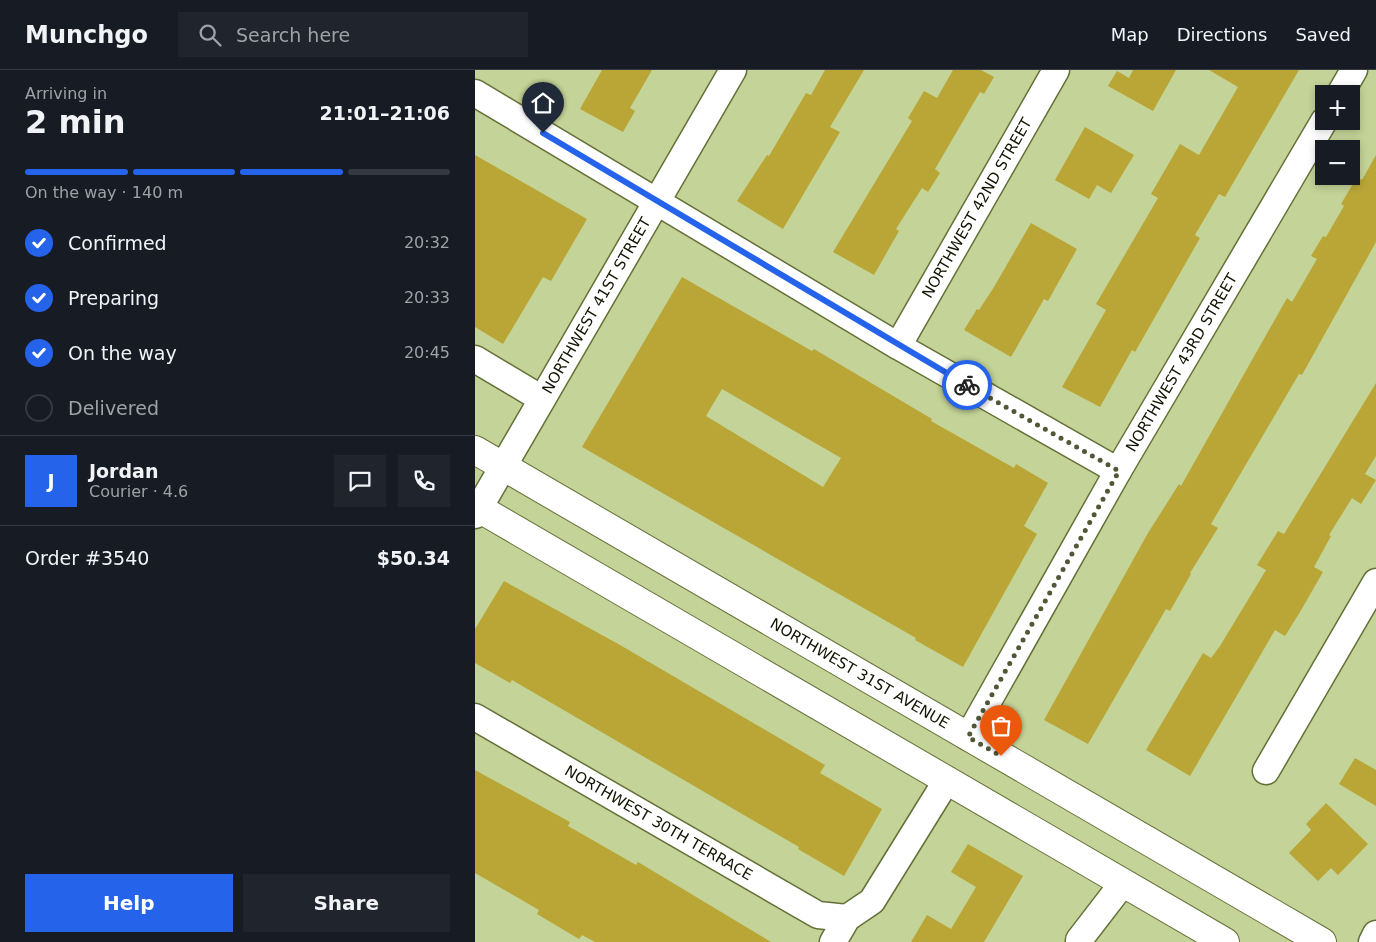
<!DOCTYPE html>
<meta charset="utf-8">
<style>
body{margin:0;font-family:"DejaVu Sans",sans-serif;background:#20242c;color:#f1f3f6;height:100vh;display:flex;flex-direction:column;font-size:19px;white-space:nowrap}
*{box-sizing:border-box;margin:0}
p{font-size:16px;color:#9ea1a6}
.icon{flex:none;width:28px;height:28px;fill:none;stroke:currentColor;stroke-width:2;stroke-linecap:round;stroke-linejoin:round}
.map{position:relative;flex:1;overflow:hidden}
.drawer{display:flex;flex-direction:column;background:#171b24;width:475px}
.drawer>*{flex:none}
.controls{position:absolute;left:840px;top:15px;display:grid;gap:10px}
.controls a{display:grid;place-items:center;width:45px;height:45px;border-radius:0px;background:#171b24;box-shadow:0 2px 8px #0003;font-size:25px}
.pin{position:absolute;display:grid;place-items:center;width:42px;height:42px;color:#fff;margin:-51px -21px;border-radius:50% 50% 50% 0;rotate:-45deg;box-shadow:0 0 5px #0007}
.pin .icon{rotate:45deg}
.courier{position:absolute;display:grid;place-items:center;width:50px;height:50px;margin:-25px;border:4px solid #2563eb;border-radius:50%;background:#fff;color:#222;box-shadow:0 1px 6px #0007}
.head em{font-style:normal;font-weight:700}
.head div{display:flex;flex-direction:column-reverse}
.head{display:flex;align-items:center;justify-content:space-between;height:85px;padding:0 25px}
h1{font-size:32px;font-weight:700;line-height:38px}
.bar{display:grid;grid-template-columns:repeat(4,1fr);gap:8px 5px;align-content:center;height:60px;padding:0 25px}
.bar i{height:6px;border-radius:4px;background:#363941}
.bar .on{background:#2563eb}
.bar p{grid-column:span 4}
.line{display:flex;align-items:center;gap:12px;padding:0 25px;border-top:1px solid #363941}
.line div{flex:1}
.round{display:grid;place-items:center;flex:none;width:52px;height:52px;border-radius:0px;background:#20242c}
ol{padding:0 25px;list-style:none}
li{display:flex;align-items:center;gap:15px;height:55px}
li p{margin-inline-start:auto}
li .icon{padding:5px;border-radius:50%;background:#2563eb;color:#fff;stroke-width:4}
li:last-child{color:#9ea1a6}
li i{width:28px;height:28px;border:2px solid #363941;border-radius:50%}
.button{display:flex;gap:10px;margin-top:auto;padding:10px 25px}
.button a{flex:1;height:58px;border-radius:0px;background:#2563eb;color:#fff;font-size:20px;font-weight:700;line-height:58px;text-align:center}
.button a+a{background:#20242c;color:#f1f3f6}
header{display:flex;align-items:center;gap:30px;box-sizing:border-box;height:70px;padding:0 25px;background:#171b24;border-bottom:1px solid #363941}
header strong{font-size:24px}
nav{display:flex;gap:28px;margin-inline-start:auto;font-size:18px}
.search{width:350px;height:45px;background:#20242c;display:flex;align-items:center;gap:12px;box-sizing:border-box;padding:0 18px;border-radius:0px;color:#9ea1a6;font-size:19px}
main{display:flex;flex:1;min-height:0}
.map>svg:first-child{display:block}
.building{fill:#b9a637;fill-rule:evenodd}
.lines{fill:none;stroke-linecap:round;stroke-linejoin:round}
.minor-casing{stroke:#647038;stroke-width:29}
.major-casing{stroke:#647038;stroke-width:30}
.minor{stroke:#fff;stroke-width:26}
.major{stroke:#fff;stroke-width:28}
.done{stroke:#505836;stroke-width:5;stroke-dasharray:0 9}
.route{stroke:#2563eb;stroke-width:6}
.labels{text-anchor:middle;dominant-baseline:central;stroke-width:4.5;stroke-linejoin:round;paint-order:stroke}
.street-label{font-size:15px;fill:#111602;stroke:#e8f0d2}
</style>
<header>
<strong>Munchgo</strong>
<div class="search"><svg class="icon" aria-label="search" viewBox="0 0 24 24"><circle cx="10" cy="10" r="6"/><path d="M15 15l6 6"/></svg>Search here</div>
<nav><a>Map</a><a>Directions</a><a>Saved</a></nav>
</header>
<main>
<section class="drawer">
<div class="head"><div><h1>2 min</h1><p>Arriving in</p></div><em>21:01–21:06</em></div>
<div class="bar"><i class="on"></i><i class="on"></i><i class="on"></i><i></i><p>On the way · 140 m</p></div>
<ol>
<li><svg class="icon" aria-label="check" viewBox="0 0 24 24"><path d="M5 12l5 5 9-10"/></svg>Confirmed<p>20:32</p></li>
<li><svg class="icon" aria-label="check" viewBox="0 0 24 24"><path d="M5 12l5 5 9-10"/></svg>Preparing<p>20:33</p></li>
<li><svg class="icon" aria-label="check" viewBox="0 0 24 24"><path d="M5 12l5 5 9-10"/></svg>On the way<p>20:45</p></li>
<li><i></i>Delivered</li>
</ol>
<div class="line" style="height:90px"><b class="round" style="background:#2563eb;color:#fff">J</b><div><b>Jordan</b><p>Courier · 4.6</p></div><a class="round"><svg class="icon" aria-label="chat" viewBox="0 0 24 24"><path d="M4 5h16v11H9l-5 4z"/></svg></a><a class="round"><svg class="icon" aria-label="phone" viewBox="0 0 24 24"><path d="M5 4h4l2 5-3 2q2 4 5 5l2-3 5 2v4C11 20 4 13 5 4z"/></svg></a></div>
<div class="line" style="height:65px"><div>Order #3540</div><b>$50.34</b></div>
<div class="button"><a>Help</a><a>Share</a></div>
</section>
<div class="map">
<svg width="901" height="872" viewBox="0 0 901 872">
<rect width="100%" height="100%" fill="#c4d397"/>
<!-- building -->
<path class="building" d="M 127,0 L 177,0 L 155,38 L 160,41 L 148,62 L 105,39 Z
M 350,0 L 389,0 L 355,57 L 365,62 L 308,159 L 262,131 L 292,85 L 294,86 L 331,23 L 336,25 Z
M 478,0 L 506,0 L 519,7 L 509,24 L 505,22 L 460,99 L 465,103 L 453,122 L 447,118 L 421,159 L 424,161 L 399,205 L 358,182 L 437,51 L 433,48 L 449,21 L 462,28 Z
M 658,0 L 701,0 L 678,41 L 633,16 L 642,1 L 654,8 Z
M 734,0 L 824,0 L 750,127 L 744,124 L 720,165 L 725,168 L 660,282 L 657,280 L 625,337 L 587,317 L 631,240 L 621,234 L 683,128 L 676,124 L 705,74 L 724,85 L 763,17 Z
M 610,57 L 659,85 L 636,123 L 622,115 L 614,129 L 580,110 Z
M 0,85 L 112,149 L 76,211 L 68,207 L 28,274 L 0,257 Z
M 901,85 L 901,172 L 827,305 L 824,304 L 736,454 L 743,458 L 715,503 L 716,504 L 695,541 L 691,539 L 613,674 L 569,650 L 673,463 L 704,414 L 706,416 L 812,228 L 817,232 L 842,189 L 836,186 L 848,166 L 851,167 L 869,136 L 866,134 L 882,107 L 887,110 Z
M 556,153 L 602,179 L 573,231 L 569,229 L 536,287 L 489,260 L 502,239 L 504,240 L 519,217 Z
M 207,207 L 337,281 L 339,279 L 457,349 L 456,351 L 539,398 L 541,394 L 573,413 L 549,456 L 562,464 L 488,597 L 440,570 L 441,568 L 107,377 ZM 247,319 L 366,388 L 348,417 L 231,346 Z
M 901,313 L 901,386 L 890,404 L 901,410 L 886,434 L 877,428 L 854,465 L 856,466 L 839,497 L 848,502 L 825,542 L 810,566 L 800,560 L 715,706 L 671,680 L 728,583 L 736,588 L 745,576 L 791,500 L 782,495 L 803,461 L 809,464 Z
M 29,511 L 145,575 L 350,695 L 345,703 L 407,739 L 369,806 L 323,779 L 324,777 L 37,610 L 35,613 L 0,593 L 0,559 Z
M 880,688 L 901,700 L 901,736 L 864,714 Z
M 0,700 L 95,752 L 93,756 L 161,795 L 163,792 L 296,872 L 120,872 L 107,865 L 104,869 L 62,844 L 64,840 L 0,803 Z
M 851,733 L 893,774 L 863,805 L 856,798 L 843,811 L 814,783 L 836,760 L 831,754 Z
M 493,774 L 548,806 L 509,872 L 436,872 L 452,845 L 476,859 L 501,817 L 476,802 Z"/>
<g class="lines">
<!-- minor casing -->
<g class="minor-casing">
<g id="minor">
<path d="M 0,23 L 423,276 L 643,401"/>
<path d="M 865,24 L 879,0"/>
<path id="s1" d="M 423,276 L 581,0"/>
<path d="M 0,289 L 67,329"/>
<path id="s2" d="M 0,445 L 258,0"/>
<path id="s3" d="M 0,647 L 343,845 L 372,848"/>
<path id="s4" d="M 493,667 L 643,401 L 849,51"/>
<path d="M 791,701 L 901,512"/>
<path d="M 358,872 L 372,848 L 397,831 L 472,710"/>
<path d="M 606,872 L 604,870 L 648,813"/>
<path d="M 897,872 L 901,864"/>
</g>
</g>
<!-- major casing -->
<g class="major-casing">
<g id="major">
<path id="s5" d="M 0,380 L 847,872"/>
<path d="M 0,436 L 750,872"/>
</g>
</g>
<!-- minor -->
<use href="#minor" class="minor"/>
<!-- major -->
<use href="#major" class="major"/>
</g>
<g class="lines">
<!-- done -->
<path class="done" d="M 492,315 L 644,401 L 493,667 L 526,686"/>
<!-- route -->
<path class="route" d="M 68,63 L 492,315"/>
</g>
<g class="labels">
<!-- street labels -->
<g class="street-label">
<text stroke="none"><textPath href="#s1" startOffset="159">NORTHWEST 42ND STREET</textPath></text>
<text stroke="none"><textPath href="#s2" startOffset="242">NORTHWEST 41ST STREET</textPath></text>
<text stroke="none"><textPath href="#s4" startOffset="431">NORTHWEST 43RD STREET</textPath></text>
<text stroke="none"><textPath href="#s5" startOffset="445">NORTHWEST 31ST AVENUE</textPath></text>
<text stroke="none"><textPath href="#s3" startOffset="212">NORTHWEST 30TH TERRACE</textPath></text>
</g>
</g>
</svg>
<div class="controls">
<a>+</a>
<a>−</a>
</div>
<div class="pin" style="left:526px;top:686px;background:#ea580c"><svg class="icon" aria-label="bag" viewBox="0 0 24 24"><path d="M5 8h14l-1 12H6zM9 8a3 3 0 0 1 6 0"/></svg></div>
<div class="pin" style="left:68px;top:63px;background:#1f2937"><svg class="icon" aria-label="home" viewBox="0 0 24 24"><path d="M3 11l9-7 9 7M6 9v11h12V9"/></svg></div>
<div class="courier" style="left:492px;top:315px"><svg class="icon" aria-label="bike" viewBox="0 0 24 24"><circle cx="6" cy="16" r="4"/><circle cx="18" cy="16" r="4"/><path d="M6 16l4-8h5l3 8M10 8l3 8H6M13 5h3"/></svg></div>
</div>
</main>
